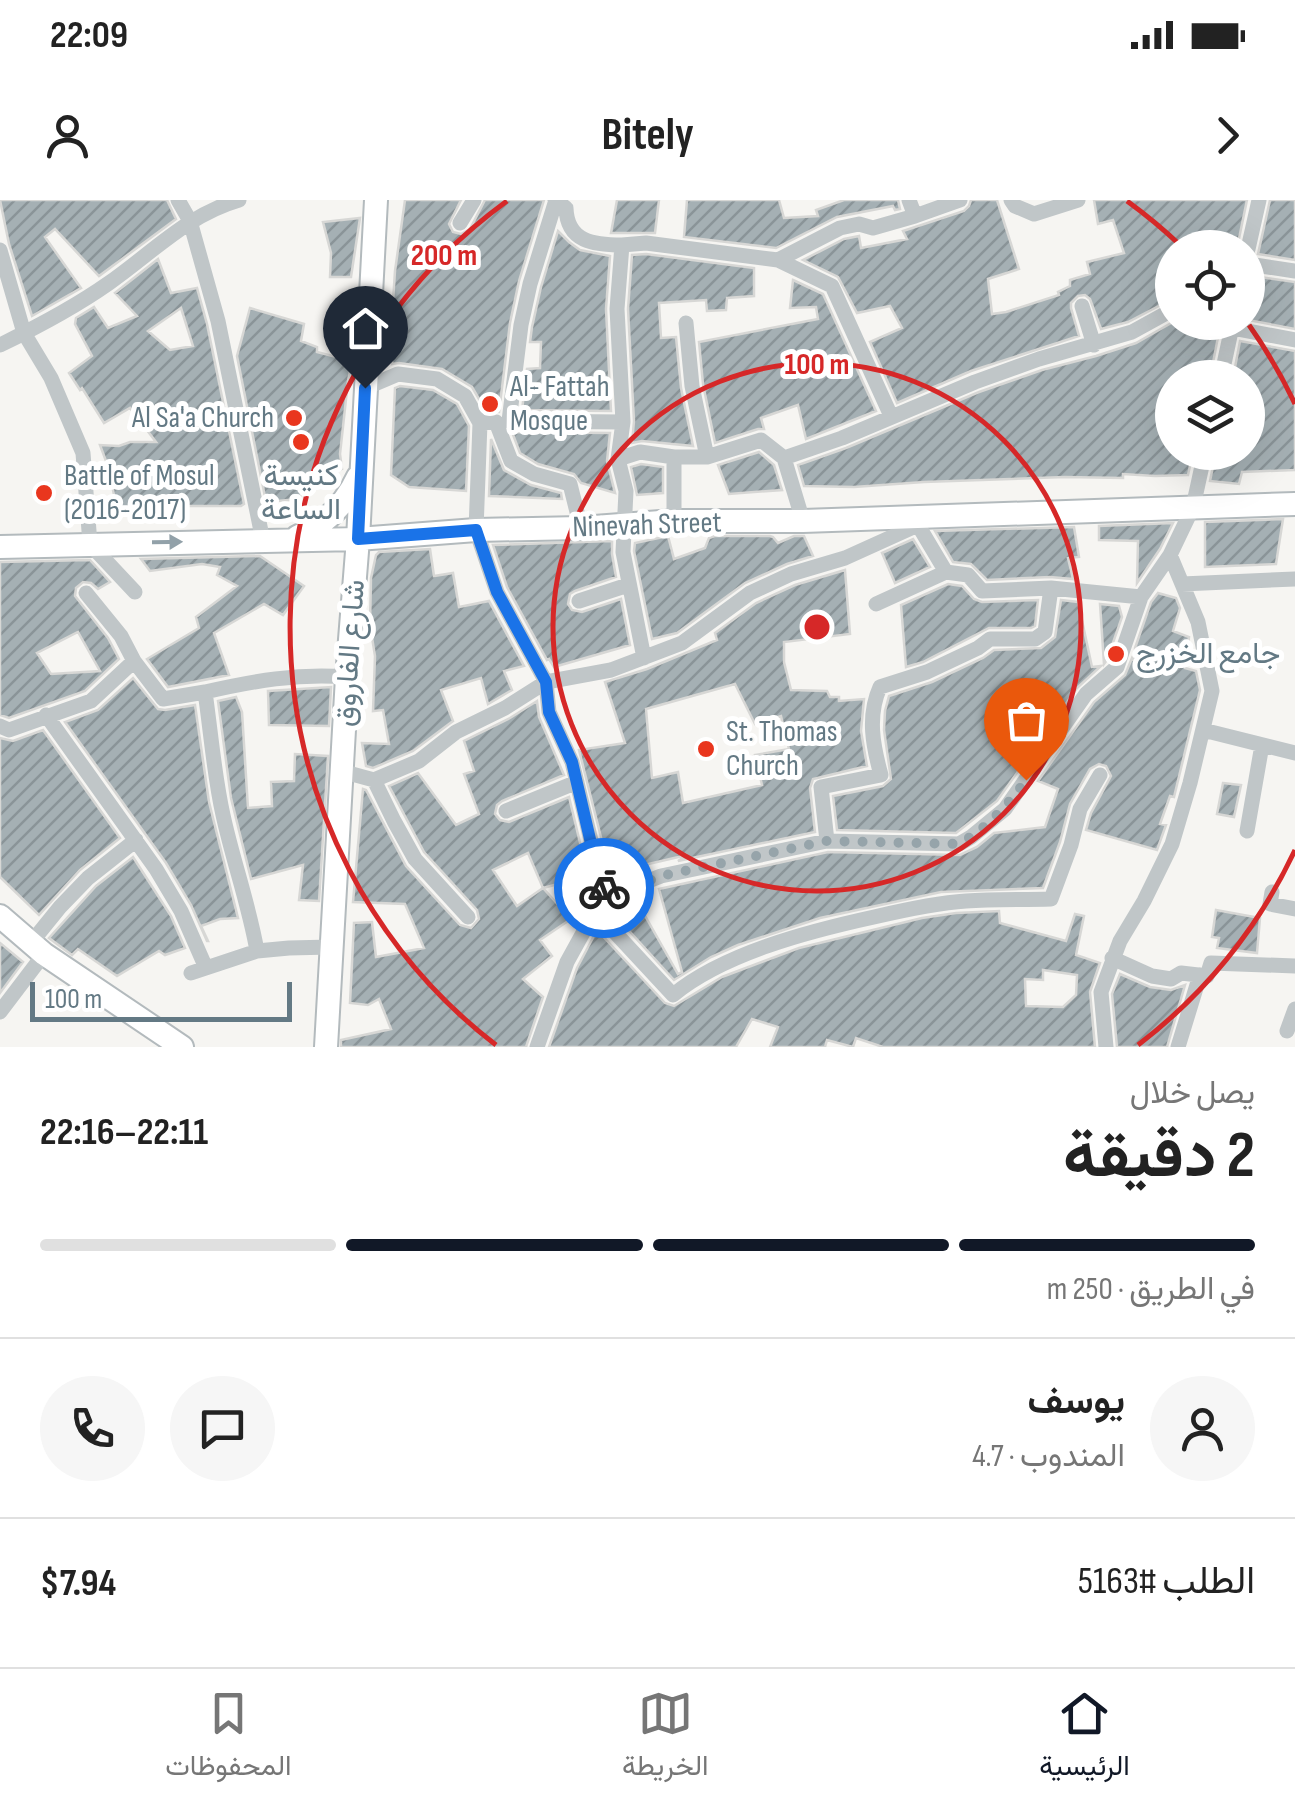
<!DOCTYPE html>
<html lang="ar">
<meta charset="utf-8">
<style>
body{margin:0;font-family:"Sofia Sans Condensed",Vazirmatn,sans-serif;background:#f6f6f6;color:#222;direction:rtl;height:100vh;display:flex;flex-direction:column;font-size:38px;white-space:nowrap}
*{box-sizing:border-box;margin:0}
p{font-size:32px;color:#767676}
.icon{flex:none;width:55px;height:55px;fill:none;stroke:currentColor;stroke-width:2;stroke-linecap:round;stroke-linejoin:round}
.map{position:relative;height:847px;overflow:hidden;direction:ltr}
.drawer{display:flex;flex-direction:column;background:#fff;flex:1}
.drawer>*{flex:none}
.controls{position:absolute;left:1155px;top:30px;display:grid;gap:20px}
.controls a{display:grid;place-items:center;width:110px;height:110px;border-radius:50%;background:#fff;box-shadow:0 10px 40px #0002;font-size:50px}
.scale{position:absolute;left:30px;bottom:25px;width:262px;box-sizing:border-box;padding-left:10px;border:5px solid #637984;border-top:0;font-size:28px;line-height:35px;white-space:nowrap;color:#637984;-webkit-text-stroke:8px #fff;paint-order:stroke}
.pin{position:absolute;display:grid;place-items:center;width:85px;height:85px;color:#fff;margin:-102px -42px;border-radius:50% 50% 50% 0;rotate:-45deg;box-shadow:0 0 10px #0007}
.pin .icon{rotate:45deg}
.courier{position:absolute;display:grid;place-items:center;width:100px;height:100px;margin:-50px;border:8px solid #1a73e8;border-radius:50%;background:#fff;color:#222;box-shadow:0 2px 12px #0007}
.overview em{font-style:normal;font-weight:700}
.overview div{display:flex;flex-direction:column-reverse}
.overview{display:flex;align-items:center;justify-content:space-between;height:170px;padding:0 40px}
h1{font-size:65px;font-weight:700;line-height:75px}
.bar{display:grid;grid-template-columns:repeat(4,1fr);gap:15px 10px;align-content:center;height:120px;padding:0 40px}
.bar i{height:12px;border-radius:8px;background:#e0e0e0}
.bar .current{background:#111827}
.bar p{grid-column:span 4}
.line{display:flex;align-items:center;gap:25px;padding:0 40px;border-top:2px solid #e0e0e0}
.line div{flex:1}
.round{display:grid;place-items:center;flex:none;width:105px;height:105px;border-radius:52px;background:#f6f6f6}
.status{display:flex;justify-content:space-between;align-items:center;height:70px;padding:0 50px;background:#fff;direction:ltr}
.status svg{height:28px;fill:currentColor}
header{display:flex;justify-content:space-between;align-items:center;height:130px;padding:0 40px;background:#fff;font-size:45px;font-weight:700}
.dock{display:flex;justify-content:space-around;align-items:center;height:140px;border-top:2px solid #e0e0e0;background:#fff;font-size:28px;color:#767676}
.dock a{display:grid;justify-items:center;gap:5px}
.dock .current{color:#111827}
.map>svg:first-child{display:block}
.building{fill:url(#building-hatch);stroke:#d7d7d5;stroke-width:2.5;fill-rule:evenodd}
.lines{fill:none;stroke-linecap:round;stroke-linejoin:round}
.secondary-casing{stroke:#b3babd;stroke-width:26}
.minor{stroke:#c0c6c8;stroke-width:15}
.secondary{stroke:#fff;stroke-width:22}
.oneway{fill:#92a1a9}
.done{stroke:#96a4aa;stroke-width:10;stroke-dasharray:0 18}
.route{stroke:#1a73e8;stroke-width:12}
.ring{fill:none;stroke:#d62828;stroke-width:5}
.poi-dot{fill:#e9361e;stroke:#fff;stroke-width:4}
.labels{text-anchor:middle;dominant-baseline:central;stroke-width:10;stroke-linejoin:round;paint-order:stroke}
.poi-label{font-size:30px;fill:#637984;stroke:#fff;text-anchor:start}
.street-label{font-size:30px;fill:#637984;stroke:#fff}
.centre{fill:#d62828;stroke:#fff;stroke-width:5}
.ring-label{font-size:30px;text-anchor:middle;font-weight:bold;fill:#d62828;stroke:#fff;stroke-width:10;stroke-linejoin:round;paint-order:stroke}
</style>
<div class="status"><b>22:09</b><svg viewBox="0 0 49 12"><path d="M0 12V9h3v3zM5 12V6h3v6zM10 12V3h3v9zM15 12V0h3v12zM26 1h20v11H26zM47 4h2v5h-2z"/></svg></div>
<header><svg class="icon" aria-label="forward" viewBox="0 0 24 24"><path d="M9 5l7 7-7 7"/></svg>Bitely<svg class="icon" aria-label="person" viewBox="0 0 24 24"><circle cx="12" cy="8" r="4"/><path d="M4 21q1-7 8-7t8 7"/></svg></header>
<div class="map">
<svg width="1295" height="847" viewBox="0 0 1295 847">
<defs>
<pattern id="building-hatch" width="6" height="6" patternUnits="userSpaceOnUse" patternTransform="scale(2.5)"><rect width="6" height="6" fill="#a5b0b4"/><path d="M-1 1l2-2M0 6l6-6M5 7l2-2" fill="none" stroke="#8a9498"/></pattern>
</defs>
<rect width="100%" height="100%" fill="#f6f5f2"/>
<!-- building -->
<path class="building" d="M 0,0 L 167,0 L 176,19 L 99,76 L 55,29 L 45,37 L 81,88 L 32,116 L 9,44 Z
M 405,0 L 461,0 L 449,24 L 453,32 L 461,34 L 470,29 L 485,0 L 544,0 L 519,81 L 510,123 L 499,212 L 486,211 L 472,187 L 442,169 L 399,163 L 392,164 L 392,117 L 395,71 Z
M 617,0 L 659,0 L 655,33 L 611,33 Z
M 687,0 L 779,0 L 784,18 L 818,16 L 816,10 L 844,0 L 898,0 L 900,9 L 895,10 L 893,6 L 837,17 L 776,48 L 684,37 Z
M 971,0 L 997,0 L 1019,69 L 988,79 L 992,114 L 1006,112 L 1059,95 L 1058,92 L 1070,86 L 1070,80 L 1090,74 L 1087,62 L 1124,53 L 1113,20 L 1098,24 L 1094,0 L 1247,0 L 1237,48 L 1172,48 L 1172,99 L 1128,122 L 1101,129 L 1090,99 L 1085,95 L 1078,96 L 1071,103 L 1071,108 L 1079,136 L 971,171 L 897,203 L 870,142 L 902,128 L 890,106 L 857,113 L 838,77 L 803,60 L 844,39 L 859,36 L 861,48 L 907,39 L 903,31 L 964,11 L 969,6 Z
M 1270,0 L 1295,0 L 1295,60 L 1258,54 Z
M 360,18 L 351,77 L 330,77 L 331,53 L 323,22 Z
M 558,31 L 569,42 L 580,50 L 610,56 L 606,109 L 611,211 L 522,210 L 527,169 L 540,168 L 541,142 L 530,142 L 532,127 L 541,87 Z
M 646,54 L 754,68 L 754,96 L 727,98 L 726,110 L 707,111 L 706,100 L 659,103 L 661,138 L 676,137 L 681,188 L 693,246 L 642,241 L 632,243 L 634,221 L 628,109 L 632,55 Z
M 158,59 L 171,93 L 197,88 L 207,124 L 244,304 L 241,306 L 177,306 L 117,311 L 109,269 L 100,245 L 119,246 L 130,242 L 156,242 L 130,208 L 104,223 L 82,188 L 80,190 L 69,173 L 92,156 L 75,124 L 76,118 L 94,107 L 108,128 L 137,116 L 115,93 ZM 181,108 L 193,146 L 170,150 L 148,131 Z
M 1253,76 L 1295,82 L 1295,129 L 1248,120 Z
M 793,80 L 823,94 L 876,211 L 806,239 L 798,205 L 761,218 L 764,229 L 758,229 L 715,243 L 703,184 L 699,142 L 818,119 L 816,107 L 790,108 Z
M 250,108 L 304,124 L 301,141 L 317,147 L 317,152 L 352,161 L 348,181 L 340,254 L 342,269 L 327,274 L 325,283 L 313,279 L 311,285 L 306,284 L 299,299 L 266,302 L 237,156 Z
M 1173,122 L 1221,122 L 1210,178 L 1172,178 L 1172,252 L 1193,252 L 1188,275 L 1155,276 L 1123,274 L 1123,278 L 1065,277 L 924,282 L 854,287 L 804,286 L 798,265 L 846,248 L 979,192 L 1042,170 L 1096,156 L 1136,143 Z
M 1240,141 L 1295,151 L 1295,270 L 1242,272 L 1239,284 L 1210,281 L 1216,252 L 1248,252 L 1248,178 L 1233,178 Z
M 400,186 L 433,190 L 457,204 L 469,226 L 466,291 L 409,287 L 391,275 L 395,188 Z
M 512,232 L 610,233 L 607,261 L 615,293 L 581,283 L 574,274 L 538,264 L 520,253 Z
M 491,239 L 504,270 L 531,285 L 561,293 L 562,299 L 489,296 Z
M 759,252 L 774,265 L 782,290 L 729,294 L 718,265 Z
M 641,264 L 663,267 L 663,293 L 637,295 L 631,267 Z
M 1283,319 L 1276,364 L 1205,367 L 1205,322 Z
M 1173,323 L 1160,349 L 1137,383 L 1138,341 L 1099,340 L 1099,326 Z
M 1074,327 L 1079,357 L 1068,358 L 1073,379 L 1050,377 L 987,380 L 971,364 L 953,362 L 935,331 Z
M 668,336 L 674,359 L 705,348 L 709,338 L 715,336 L 770,336 L 773,337 L 778,343 L 794,336 L 804,336 L 813,356 L 787,364 L 745,383 L 677,433 L 652,439 L 634,351 L 635,343 Z
M 913,339 L 930,367 L 895,383 L 882,353 Z
M 612,341 L 612,354 L 616,377 L 575,391 L 570,394 L 568,404 L 572,410 L 582,412 L 621,399 L 630,445 L 554,467 L 549,459 L 547,460 L 507,387 L 493,345 Z
M 430,349 L 434,376 L 453,373 L 459,407 L 489,401 L 524,466 L 504,471 L 512,490 L 488,504 L 481,478 L 441,490 L 453,521 L 413,551 L 373,568 L 366,566 L 362,543 L 389,544 L 383,510 L 373,511 L 375,456 L 370,425 L 371,378 L 376,355 L 379,352 Z
M 260,356 L 304,386 L 283,415 L 264,404 L 214,433 L 229,475 L 168,487 L 147,459 L 199,428 L 196,417 L 237,386 L 217,375 L 220,367 L 202,364 L 150,371 L 141,359 Z
M 90,360 L 110,382 L 98,389 L 91,383 L 83,382 L 76,388 L 75,396 L 108,438 L 119,459 L 85,491 L 9,518 L 0,515 L 0,362 ZM 78,432 L 100,471 L 51,474 L 37,453 Z
M 845,370 L 850,434 L 784,442 L 784,462 L 791,490 L 827,491 L 830,497 L 839,497 L 839,501 L 864,499 L 861,531 L 867,566 L 813,579 L 810,588 L 815,632 L 678,661 L 687,655 L 610,673 L 579,550 L 625,543 L 605,482 L 647,469 L 717,440 L 715,433 L 756,403 L 795,385 ZM 735,484 L 755,524 L 781,516 L 789,549 L 755,555 L 762,585 L 683,603 L 678,572 L 652,578 L 646,509 Z
M 948,384 L 962,386 L 974,399 L 982,402 L 1038,400 L 1035,426 L 1031,428 L 989,428 L 923,462 L 906,467 L 901,405 Z
M 1158,393 L 1176,398 L 1180,408 L 1173,431 L 1189,437 L 1185,468 L 1196,471 L 1200,490 L 1174,597 L 1170,596 L 1160,624 L 1166,625 L 1157,650 L 1086,630 L 1091,613 L 1111,576 L 1106,566 L 1099,564 L 1090,569 L 1070,604 L 1060,642 L 1043,688 L 941,692 L 820,718 L 738,745 L 711,757 L 674,780 L 611,711 L 616,706 L 635,698 L 678,774 L 682,772 L 659,689 L 828,652 L 960,655 L 977,647 L 994,633 L 1045,627 L 1058,589 L 1038,581 L 1094,502 L 1125,475 L 1132,458 L 1135,462 L 1135,448 L 1151,402 Z
M 1061,400 L 1078,402 L 1092,467 L 1101,466 L 1077,488 L 997,601 L 956,633 L 837,630 L 833,596 L 883,586 L 891,579 L 884,530 L 885,511 L 889,496 L 932,482 L 983,458 L 994,450 L 1041,448 L 1055,437 Z
M 1100,404 L 1119,406 L 1122,417 L 1107,460 L 1104,464 Z
M 133,478 L 158,509 L 165,510 L 195,505 L 209,602 L 238,718 L 220,719 L 201,726 L 208,741 L 207,741 L 191,705 L 166,663 L 65,522 L 98,510 Z
M 331,487 L 329,526 L 269,525 L 268,491 Z
M 236,497 L 242,512 L 248,608 L 272,606 L 271,582 L 294,581 L 295,554 L 328,556 L 319,701 L 299,700 L 303,665 L 251,679 L 231,598 L 218,501 Z
M 537,501 L 539,517 L 564,575 L 502,601 L 497,605 L 495,614 L 500,620 L 509,622 L 569,597 L 588,676 L 543,688 L 571,719 L 540,740 L 552,756 L 523,779 L 543,797 L 526,847 L 341,847 L 341,840 L 391,829 L 379,799 L 368,805 L 350,803 L 354,723 L 372,722 L 376,757 L 424,748 L 405,704 L 353,702 L 363,589 L 366,590 L 406,666 L 460,725 L 471,728 L 479,719 L 477,710 L 424,652 L 389,586 L 418,573 L 456,625 L 479,614 L 464,574 L 474,571 L 464,541 L 510,518 ZM 528,653 L 543,688 L 517,706 L 493,670 Z
M 43,530 L 120,638 L 80,670 L 39,715 L 0,677 L 0,538 L 13,541 Z
M 1223,583 L 1241,585 L 1234,617 L 1217,614 Z
M 133,657 L 171,716 L 185,748 L 165,755 L 159,751 L 117,776 L 78,749 L 72,755 L 49,738 L 96,686 Z
M 1216,710 L 1260,718 L 1257,753 L 1217,748 L 1219,738 L 1212,737 Z
M 999,711 L 1000,723 L 1066,741 L 1075,714 L 1084,716 L 1076,755 L 1100,763 L 1090,792 L 1095,847 L 883,847 L 856,838 L 853,847 L 827,840 L 825,847 L 770,847 L 778,827 L 752,819 L 736,847 L 549,847 L 577,768 L 597,730 L 665,803 L 674,806 L 722,777 L 799,748 L 922,718 L 956,713 ZM 1043,770 L 1077,775 L 1076,795 L 1063,807 L 1026,806 L 1025,779 L 1043,780 Z
M 0,743 L 23,762 L 0,793 Z
M 1120,774 L 1150,787 L 1171,790 L 1185,785 L 1167,847 L 1117,847 L 1112,794 Z"/>
<g class="lines">
<!-- secondary casing -->
<g class="secondary-casing">
<path id="secondary" d="M 297,337 C 324,325 345,305 358,277
M 0,347 L 358,339 L 476,330 L 581,328 L 674,321 L 803,321 L 1295,304
M 0,716 L 44,754 L 182,847
M 326,847 L 347,477 L 358,339 L 376,0"/>
</g>
<!-- minor -->
<path class="minor" d="M 178,0 L 190,21 L 218,121 L 263,341
M 555,0 L 566,8 C 567,42 594,45 622,45 L 617,109 L 623,222 L 618,259
M 556,0 L 530,84 L 521,125 L 509,221 L 623,222
M 909,0 L 915,16 L 960,0
M 1011,0 L 1015,6 L 1034,14 L 1078,0
M 460,23 L 474,0
M 622,45 L 646,43 L 778,60
M 1248,49 L 1259,0
M 0,50 L 24,133 L 51,178 L 83,253 L 90,344 L 135,392
M 1248,64 L 1295,71
M 1082,106 L 1094,145
M 1232,128 L 1295,140
M 0,145 C 37,127 75,107 109,83 C 152,53 187,15 239,0
M 1221,178 L 1233,122
M 365,188 L 398,174 L 437,179 L 465,196 L 480,223 L 496,222 L 511,261 L 534,274 L 570,284 L 581,328
M 891,216 L 832,86 L 778,60 L 840,28 L 859,24 L 873,28 L 915,16
M 480,223 L 476,330 L 497,392 L 546,482 L 549,512 L 572,562 L 601,682 L 610,696
M 674,257 L 707,257 L 692,186 L 686,123
M 707,257 L 761,240 L 784,258
M 921,319 L 918,325 L 946,372
M 803,321 L 784,258 L 842,238 L 975,182 L 1039,159 L 1132,132 L 1172,110
M 1182,384 L 1295,379
M 86,393 L 121,436 L 134,461 L 163,499 L 205,492
M 579,401 L 628,385
M 876,404 L 946,372 L 968,375 L 982,391 L 1051,388
M 644,458 L 623,352 L 626,291 L 618,259 L 640,252 L 674,257 L 674,321
M 46,515 L 156,669 L 181,711 L 206,768
M 0,526 L 9,530 L 91,501 L 134,461
M 1203,530 L 1295,553
M 341,571 L 374,580 L 419,561 L 456,532 L 505,508 L 546,482 L 611,470 L 682,443 L 750,393 L 791,374 L 845,358 L 918,325
M 374,580 L 394,621 L 415,659 L 468,717
M 506,611 L 577,582
M 1247,631 L 1262,545
M 827,641 L 821,587 L 881,575 C 873,546 867,516 880,487 L 927,472 L 978,448 L 990,439 L 1035,439 L 1045,432 L 1051,388 L 1141,397
M 1272,692 L 1270,704 L 1295,709
M 595,711 L 673,795 C 724,753 810,731 874,717 C 904,710 935,703 966,701 C 994,699 1023,700 1051,699 L 1071,645 L 1080,609 L 1100,575
M 30,744 L 60,707 L 88,678 L 136,640
M 257,751 C 249,705 233,661 223,615 C 214,575 211,533 205,492 C 253,481 298,473 347,477
M 1112,758 L 1152,776 L 1171,779 L 1181,773 L 1207,776 L 1211,763 L 1295,766
M 191,773 L 257,751 L 289,748 L 331,747
M 0,812 L 44,754
M 1287,831 L 1295,809
M 537,847 L 567,762 L 595,711 L 610,696 L 661,676 L 827,641 L 959,644 L 971,637 L 1005,609 L 1086,494 L 1117,467 L 1141,397 L 1170,355 L 1193,307 L 1205,252
M 1106,847 L 1101,792 L 1120,741 L 1144,701 L 1172,644 L 1190,583 L 1212,491 L 1198,422 L 1170,355
M 1178,847 L 1200,775"/>
<!-- secondary -->
<use href="#secondary" class="secondary"/>
</g>
<!-- one-way arrows -->
<defs><path id="oneway-solid" d="M-6-.8H1V-3.2L6.5 0L1 3.2V.8H-6Z" transform="scale(2.5)"/></defs>
<use class="oneway" href="#oneway-solid" transform="translate(167 342) rotate(-1)"/>
<g class="lines">
<!-- done -->
<path class="done" d="M 604,688 L 610,696 L 661,676 L 827,641 L 959,644 C 987,628 1007,606 1026,580"/>
<!-- route -->
<path class="route" d="M 365,188 L 358,339 L 476,330 L 497,392 L 546,482 L 549,512 L 572,562 L 600,682 L 604,688"/>
</g>
<!-- distance rings -->
<g class="ring">
<circle cx="817" cy="427" r="264"/>
<path d="M1295 650A527 527 0 0 1 1138 845M496 845A527 527 0 0 1 507 1M1127 1A527 527 0 0 1 1180 45M1249 125A527 527 0 0 1 1295 204"/>
</g>
<!-- markers -->
<g class="poi-dot">
<circle cx="490" cy="204" r="10"/>
<circle cx="294" cy="218" r="10"/>
<circle cx="301" cy="242" r="10"/>
<circle cx="44" cy="293" r="10"/>
<circle cx="1116" cy="454" r="10"/>
<circle cx="706" cy="549" r="10"/>
</g>
<g class="labels">
<!-- poi labels -->
<g class="poi-label">
<text x="510" y="187">Al- Fattah<tspan x="510" dy="34">Mosque</tspan></text>
<text x="274" y="218" text-anchor="end">Al Sa'a Church</text>
<text x="64" y="276">Battle of Mosul<tspan x="64" dy="34">(2016-2017)</tspan></text>
<text x="301" y="276" text-anchor="middle">كنيسة<tspan x="301" dy="34">الساعة</tspan></text>
<text x="1136" y="454">جامع الخزرج</text>
<text x="726" y="532">St. Thomas<tspan x="726" dy="34">Church</tspan></text>
</g>
<!-- street labels -->
<g class="street-label">
<text transform="translate(647 325) rotate(-2)">Ninevah Street</text>
<text transform="translate(350 453) rotate(-86)">شارع الفاروق</text>
</g>
</g>
<circle cx="817" cy="427" r="15" class="centre"/>
<g class="ring-label">
<text x="444" y="65">200 m</text>
<text x="817" y="174">100 m</text>
</g>
</svg>
<div class="controls">
<a><svg class="icon" aria-label="locate" viewBox="0 0 24 24"><circle cx="12" cy="12" r="6"/><path d="M12 2v4M12 18v4M2 12h4M18 12h4"/></svg></a>
<a><svg class="icon" aria-label="layers" viewBox="0 0 24 24"><path d="M12 4l9 5-9 5-9-5zM3 14l9 5 9-5"/></svg></a>
</div>
<div class="scale">100 m</div>
<div class="pin" style="left:1026px;top:580px;background:#ea580c"><svg class="icon" aria-label="bag" viewBox="0 0 24 24"><path d="M5 8h14l-1 12H6zM9 8a3 3 0 0 1 6 0"/></svg></div>
<div class="pin" style="left:365px;top:188px;background:#1f2937"><svg class="icon" aria-label="home" viewBox="0 0 24 24"><path d="M3 11l9-7 9 7M6 9v11h12V9"/></svg></div>
<div class="courier" style="left:604px;top:688px"><svg class="icon" aria-label="bike" viewBox="0 0 24 24"><circle cx="6" cy="16" r="4"/><circle cx="18" cy="16" r="4"/><path d="M6 16l4-8h5l3 8M10 8l3 8H6M13 5h3"/></svg></div>
</div>
<section class="drawer">
<div class="overview"><div><h1>2 دقيقة</h1><p>يصل خلال</p></div><em>22:11–22:16</em></div>
<div class="bar"><i class="current"></i><i class="current"></i><i class="current"></i><i></i><p>في الطريق · 250 m</p></div>
<div class="line" style="height:180px"><a class="round"><svg class="icon" aria-label="person" viewBox="0 0 24 24"><circle cx="12" cy="8" r="4"/><path d="M4 21q1-7 8-7t8 7"/></svg></a><div><b>يوسف</b><p>المندوب · 4.7</p></div><a class="round"><svg class="icon" aria-label="chat" viewBox="0 0 24 24"><path d="M4 5h16v11H9l-5 4z"/></svg></a><a class="round"><svg class="icon" aria-label="phone" viewBox="0 0 24 24"><path d="M5 4h4l2 5-3 2q2 4 5 5l2-3 5 2v4C11 20 4 13 5 4z"/></svg></a></div>
<div class="line" style="height:130px"><div>الطلب #5163</div><b>$7.94</b></div>
</section>
<nav class="dock">
<a class="current"><svg class="icon" aria-label="home" viewBox="0 0 24 24"><path d="M3 11l9-7 9 7M6 9v11h12V9"/></svg>الرئيسية</a>
<a><svg class="icon" aria-label="map" viewBox="0 0 24 24"><path d="M3 6l6-2 6 2 6-2v14l-6 2-6-2-6 2zM9 4v14M15 6v14"/></svg>الخريطة</a>
<a><svg class="icon" aria-label="saved" viewBox="0 0 24 24"><path d="M7 4h10v16l-5-4-5 4z"/></svg>المحفوظات</a>
</nav>
